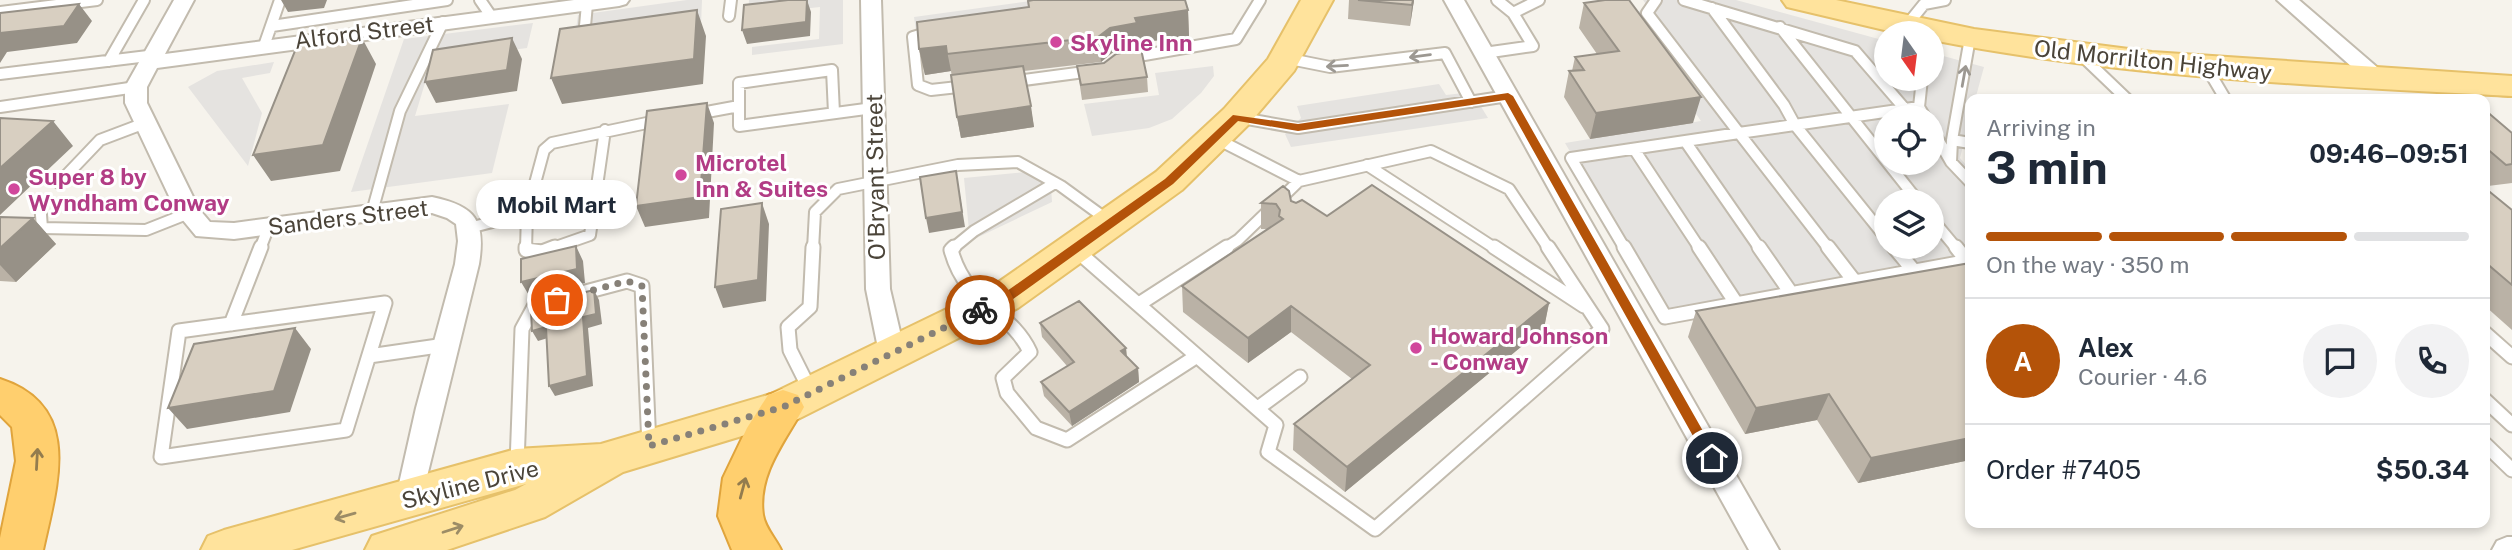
<!DOCTYPE html>
<meta charset="utf-8">
<style>
body{margin:0;font-family:"Public Sans",sans-serif;background:#f2f2f3;color:#1f2937;height:100vh;display:flex;flex-direction:column;font-size:26px;white-space:nowrap}
*{box-sizing:border-box;margin:0}
p{font-size:23px;color:#747a83}
.icon{flex:none;width:38px;height:38px;fill:none;stroke:currentColor;stroke-width:2;stroke-linecap:round;stroke-linejoin:round}
.map{position:relative;flex:1;overflow:hidden}
.drawer{position:absolute;left:1965px;top:94px;width:525px;height:434px;display:flex;flex-direction:column;background:#fff;border-radius:14px;box-shadow:0 4px 10px #0003}
.drawer>*{flex:none}
.needle{width:46px;rotate:166deg}
.buttons{position:absolute;left:1874px;top:21px;display:grid;gap:14px}
.buttons a{display:grid;place-items:center;width:70px;height:70px;border-radius:50%;background:#fff;box-shadow:0 4px 10px #0003;font-size:35px}
.pin{position:absolute;display:grid;place-items:center;width:60px;height:60px;color:#fff;margin:-30px;border:4px solid #fff;border-radius:50%;box-shadow:0 2px 7px #0007}
.courier{position:absolute;display:grid;place-items:center;width:70px;height:70px;margin:-35px;border:5px solid #b45309;border-radius:50%;background:#fff;color:#222;box-shadow:0 2px 9px #0007}
.bubble{position:absolute;height:49px;border-radius:24px;background:#fff;box-shadow:0 4px 10px #0003;font-size:23px;font-weight:700;line-height:49px;text-align:center}
.head em{font-style:normal;font-weight:700}
.head div{display:flex;flex-direction:column-reverse}
.head{display:flex;align-items:center;justify-content:space-between;height:119px;padding:0 21px}
h1{font-size:46px;font-weight:700;line-height:52px}
.bar{display:grid;grid-template-columns:repeat(4,1fr);gap:10px 7px;align-content:center;height:84px;padding:0 21px}
.bar i{height:9px;border-radius:5px;background:#e0e1e3}
.bar .on{background:#b45309}
.bar p{grid-column:span 4}
.line{display:flex;align-items:center;gap:18px;padding:0 21px;border-top:2px solid #e0e1e3}
.line div{flex:1}
.round{display:grid;place-items:center;flex:none;width:74px;height:74px;border-radius:37px;background:#f2f2f3}
.map>svg:first-child{display:block}
.parking{fill:#e5e3e0;fill-rule:evenodd}
.lines{fill:none;stroke-linecap:round;stroke-linejoin:round}
.service-far1-casing{stroke:#c2bbae;stroke-width:14}
.service-casing{stroke:#c2bbae;stroke-width:17}
.minor-casing{stroke:#c2bbae;stroke-width:4}
.primary-casing{stroke:#e6c16a;stroke-width:4}
.motorway-casing{stroke:#e0a43c;stroke-width:4}
.service-far1{stroke:#fff;stroke-width:10}
.service{stroke:#fff;stroke-width:13}
.minor{fill:#fff;fill-rule:evenodd}
.primary{fill:#ffe39c;fill-rule:evenodd}
.motorway{fill:#ffcf6e;fill-rule:evenodd}
.wall{fill:#bab2a6}
.shaded-wall{fill:#979187}
.building{fill:#d8cfc1;stroke:#979187;stroke-width:2}
.oneway{stroke:#9c9892}
.oneway2{stroke:#937c4e}
.oneway3{stroke:#9c8c66}
.route{fill:#b45309}
.done{stroke:#878178;stroke-width:7;stroke-dasharray:0 12.6}
.hotel-dot{fill:#d1479c;stroke:#fff;stroke-width:2.5}
.labels{text-anchor:middle;dominant-baseline:central;stroke-width:6;stroke-linejoin:round;paint-order:stroke}
.street-label{font-size:23px;fill:#4b4439;stroke:#fff}
.hotel-label{font-size:23px;font-weight:bold;fill:#b23c85;stroke:#fff;text-anchor:start}
</style>
<div class="map">
<svg width="2512" height="550" viewBox="0 0 2512 550">
<rect width="100%" height="100%" fill="#f6f3ec"/>
<!-- parking -->
<path class="parking" d="M 687,0 L 702,0 L 701,25 L 574,43 L 578,15 Z
M 749,0 L 843,0 L 843,44 L 752,55 L 752,47 L 819,39 L 820,7 L 748,15 Z
M 1037,0 L 1170,0 L 918,44 L 914,17 Z
M 1643,0 L 1736,0 L 1886,41 L 1886,79 L 1932,79 L 1932,53 L 1984,67 L 1975,100 L 1970,100 L 1970,118 L 1960,158 L 1970,170 L 1970,265 L 1668,318 L 1565,143 L 1701,121 L 1628,16 L 1648,7 ZM 1886,117 L 1932,117 L 1932,163 L 1886,163 ZM 1886,201 L 1932,201 L 1932,247 L 1886,247 Z
M 533,23 L 527,48 L 432,60 L 415,116 L 509,104 L 492,173 L 351,192 L 404,39 Z
M 274,62 L 270,73 L 242,78 L 262,113 L 248,166 L 188,87 L 217,71 Z
M 1213,66 L 1214,76 L 1201,93 L 1172,119 L 1149,128 L 1092,136 L 1084,104 L 1159,95 L 1155,73 Z
M 1439,84 L 1446,95 L 1472,92 L 1488,118 L 1291,147 L 1285,134 L 1301,118 L 1297,106 Z
M 1025,172 L 1051,187 L 1052,202 L 970,241 L 964,178 Z"/>
<g class="lines">
<!-- service-far1 casing -->
<g class="service-far1-casing">
<path id="service-far1" d="M 480,0 L 491,16
M 1656,0 L 1647,13 L 1739,133 L 1919,107
M 1684,0 L 1855,51 L 1905,109
M 1712,8 L 1784,105 L 1795,125 L 1886,238
M 0,12 L 97,0
M 1513,13 L 1539,0
M 729,16 L 731,0
M 1907,25 L 1924,4 L 1945,0
M 272,26 L 447,0
M 585,26 L 587,4
M 1780,27 L 1918,201
M 933,31 L 913,37 L 918,85 L 931,90 L 967,86
M 264,46 L 280,0
M 1484,53 L 1533,46 L 1513,13 L 1497,0
M 2081,55 L 2128,100
M 1127,58 L 1236,39 L 1260,0
M 1285,58 L 1330,67 L 1445,53 L 1471,102
M 109,61 L 144,0
M 2207,68 L 2226,100
M 0,74 L 156,55
M 1922,79 L 1919,107 L 1925,117
M 1009,82 L 1092,71
M 739,106 L 739,83 L 832,70 L 834,113
M 0,107 L 136,87
M 696,114 L 739,106 L 739,126 L 873,108
M 1236,117 L 1298,128 L 1508,96
M 1932,129 L 1951,162 L 1970,182
M 1215,138 L 1299,181 L 1431,151 L 1509,189 L 1549,249
M 1952,140 L 1970,143
M 1685,141 L 1760,249
M 1634,149 L 1700,249
M 1951,162 L 1952,140 L 1970,38
M 1367,165 L 1496,249
M 59,183 L 100,140 L 145,123
M 40,202 L 42,228 L 146,230 L 189,213
M 372,212 L 400,111 L 443,22
M 1932,219 L 1957,249
M 469,228 L 527,213 L 544,150 L 552,143 L 661,120
M 1894,247 L 1896,249
M 260,249 L 269,226
M 526,249 L 527,213
M 550,249 L 590,235 L 605,130
M 813,249 L 815,212 L 838,189 L 958,165 L 1018,162 L 1061,186 L 1109,221
M 952,249 L 974,231 L 1055,183
M 1224,249 L 1238,240 L 1299,181
M 1625,249 L 1571,158 L 1739,133 L 1829,249"/>
</g>
<!-- service casing -->
<g class="service-casing">
<path id="service" d="M 526,247 L 526,250 L 542,252 L 555,247
M 954,247 L 951,250 C 966,306 1010,309 1030,352 L 1003,378 L 1007,393 L 1036,428 L 1067,440 L 1197,356
M 1494,247 L 1584,306
M 1624,247 L 1665,317 L 1855,282
M 1699,247 L 1736,303
M 1759,247 L 1791,293
M 1828,247 L 1855,282
M 1894,247 L 1914,271
M 1956,247 L 1967,261
M 1076,250 L 1276,425 L 1268,452 L 1375,529 L 1602,329 L 1548,247
M 1855,282 L 1970,261
M 578,294 L 627,281 L 642,286 L 649,446
M 385,303 L 346,430 L 161,457 L 179,331 Z
M 1139,304 L 1227,247
M 231,324 L 261,247
M 2485,333 L 2512,357
M 369,356 L 445,345
M 811,392 L 790,350 L 788,327 L 810,307 L 813,247
M 2485,400 L 2512,425
M 1258,408 L 1300,377
M 2485,444 L 2512,470
M 517,464 L 522,329 L 534,307 L 544,304"/>
</g>
<!-- minor casing -->
<g class="minor-casing">
<path id="minor" d="M 174,0 L 194,0 L 165,54 L 574,0 L 629,0 L 626,4 L 619,6 L 157,68 L 147,87 L 147,103 L 199,209 L 210,222 L 234,223 L 432,197 C 475,206 486,220 479,264 L 420,505 L 410,509 L 400,505 L 396,497 L 416,408 L 455,264 L 458,241 L 456,224 L 447,218 L 432,213 L 234,239 L 196,236 L 177,213 L 125,103 L 125,87 Z
M 861,0 L 881,0 L 890,289 L 905,353 L 901,360 L 892,363 L 883,360 L 879,353 L 866,289 Z
M 1444,0 L 1464,0 L 1779,550 L 1749,550 Z
M 2277,0 L 2299,0 L 2385,74 L 2389,79 L 2385,84 L 2371,84 Z
M 2507,537 L 2512,537 L 2512,550 L 2492,550 L 2497,541 Z"/>
</g>
<!-- primary casing -->
<g class="primary-casing">
<path id="primary" d="M 1301,0 L 1333,0 L 1294,71 L 1248,125 L 1182,190 L 1018,308 L 798,419 L 623,472 L 545,517 L 447,550 L 365,550 L 372,536 L 515,490 L 526,484 L 292,550 L 201,550 L 208,536 L 224,530 L 516,449 L 601,444 L 771,394 L 990,288 L 1156,172 L 1224,109 L 1268,59 Z
M 1782,0 L 1836,0 L 1974,29 L 2152,52 L 2512,76 L 2512,96 C 2318,86 2123,77 1932,40 L 1932,33 L 1897,33 L 1787,7 Z"/>
</g>
<!-- motorway casing -->
<g class="motorway-casing">
<path id="motorway" d="M 0,379 C 84,406 57,485 43,550 L 0,550 L 0,538 L 16,461 L 12,427 L 0,415 Z
M 783,390 L 798,395 L 804,407 C 786,440 757,474 763,515 C 765,528 776,539 781,550 L 732,550 L 718,516 L 723,478 L 747,428 L 768,395 Z"/>
</g>
<!-- service-far1 -->
<use href="#service-far1" class="service-far1"/>
<!-- service -->
<use href="#service" class="service"/>
<!-- minor -->
<use href="#minor" class="minor"/>
<!-- primary -->
<use href="#primary" class="primary"/>
<!-- motorway -->
<use href="#motorway" class="motorway"/>
</g>
<!-- wall -->
<path class="wall" d="M 1349,0 L 1414,0 L 1410,26 L 1348,19 Z
M 1584,3 L 1693,123 L 1590,139 L 1564,97 L 1569,71 L 1572,71 L 1575,57 L 1597,54 L 1579,28 Z
M 1188,10 L 1189,36 L 1138,43 L 1139,49 L 1112,53 L 1101,62 L 1024,71 L 1034,127 L 961,138 L 957,117 L 951,71 L 925,75 L 919,49 Z
M 1077,66 L 1147,77 L 1148,92 L 1082,100 Z
M 2485,110 L 2512,133 L 2512,183 L 2488,186 L 2485,183 Z
M 2485,188 L 2512,210 L 2512,330 L 2485,306 Z
M 1291,201 L 1327,216 L 1549,303 L 1544,328 L 1345,492 L 1293,450 L 1294,424 L 1352,379 L 1291,332 L 1248,363 L 1183,312 L 1182,286 L 1267,229 L 1261,229 L 1261,203 Z
M 0,217 L 33,218 L 56,244 L 16,282 L 0,281 Z
M 1696,311 L 1970,460 L 1858,483 L 1817,420 L 1745,434 L 1688,337 Z
M 1040,323 L 1126,348 L 1127,357 L 1138,368 L 1139,382 L 1072,426 L 1044,396 L 1041,382 L 1067,366 L 1042,337 Z"/>
<!-- shaded-wall -->
<path class="shaded-wall" d="M 281,0 L 327,0 L 324,8 L 288,12 Z
M 807,0 L 811,12 L 810,36 L 747,44 L 742,30 Z
M 1413,0 L 1414,0 L 1410,26 L 1412,5 Z
M 79,4 L 92,21 L 77,43 L 7,52 L 0,63 L 0,33 Z
M 697,10 L 706,36 L 703,84 L 562,104 L 551,78 Z
M 1188,10 L 1189,36 L 1138,43 L 1139,49 L 1112,53 L 1101,62 L 1098,37 L 1110,28 L 1135,18 Z
M 362,38 L 376,64 L 340,171 L 271,181 L 253,155 Z
M 512,38 L 522,59 L 517,91 L 436,103 L 425,82 Z
M 946,46 L 951,71 L 925,75 L 919,49 Z
M 1701,97 L 1693,123 L 1590,139 L 1596,113 Z
M 707,103 L 714,123 L 709,218 L 645,227 L 636,206 Z
M 1031,106 L 1034,127 L 961,138 L 957,117 Z
M 53,121 L 73,146 L 0,215 L 0,168 Z
M 956,171 L 965,227 L 929,233 L 926,218 Z
M 762,203 L 769,224 L 766,301 L 723,308 L 715,287 Z
M 33,218 L 56,244 L 16,282 L 0,265 L 0,248 Z
M 576,246 L 583,261 L 585,283 L 530,297 L 521,282 Z
M 594,290 L 599,300 L 602,324 L 588,328 L 593,386 L 555,396 L 549,386 L 583,317 Z
M 1549,303 L 1544,328 L 1345,492 L 1347,467 Z
M 1291,306 L 1291,332 L 1248,363 L 1248,338 Z
M 546,327 L 551,337 L 538,341 L 532,331 Z
M 295,328 L 311,349 L 290,412 L 187,429 L 168,408 Z
M 1126,348 L 1127,362 L 1121,351 Z
M 1138,368 L 1139,382 L 1072,426 L 1069,412 Z
M 1829,394 L 1817,420 L 1745,434 L 1756,408 Z
M 1970,438 L 1970,460 L 1858,483 L 1871,458 Z"/>
<!-- building -->
<path class="building" d="M 788,0 L 807,0 L 806,22 L 742,30 L 744,5 Z
M 1033,0 L 1185,0 L 1188,10 L 1135,18 L 1137,23 L 1110,28 L 1098,37 L 947,54 L 946,46 L 919,49 L 917,22 L 1029,7 L 1028,1 Z
M 1358,0 L 1413,0 L 1412,5 Z
M 1605,0 L 1629,0 L 1701,97 L 1596,113 L 1569,71 L 1584,70 L 1575,57 L 1619,51 L 1584,3 Z
M 79,4 L 64,26 L 0,33 L 0,13 Z
M 697,10 L 694,59 L 551,78 L 560,29 Z
M 362,38 L 323,145 L 253,155 L 297,46 Z
M 512,38 L 507,70 L 425,82 L 433,50 Z
M 1141,49 L 1147,77 L 1081,85 L 1077,66 L 1104,63 L 1116,54 Z
M 1023,66 L 1031,106 L 957,117 L 951,75 Z
M 707,103 L 700,197 L 636,206 L 647,111 Z
M 2485,110 L 2512,133 L 2512,164 L 2506,165 L 2485,147 Z
M 0,118 L 53,121 L 0,168 Z
M 956,171 L 962,212 L 926,218 L 920,177 Z
M 1372,185 L 1549,303 L 1347,467 L 1294,424 L 1370,365 L 1291,306 L 1248,338 L 1182,286 L 1283,219 L 1279,216 L 1280,210 L 1276,204 L 1261,203 L 1283,186 L 1289,191 L 1291,201 L 1296,203 L 1302,200 L 1327,216 Z
M 2485,188 L 2512,210 L 2512,285 L 2485,262 Z
M 762,203 L 758,280 L 715,287 L 721,209 Z
M 0,217 L 33,218 L 0,248 Z
M 576,246 L 577,269 L 521,282 L 521,259 Z
M 1970,263 L 1970,438 L 1871,458 L 1829,394 L 1756,408 L 1696,311 Z
M 594,290 L 596,314 L 583,317 L 587,376 L 549,386 L 546,327 L 532,331 L 531,311 L 534,304 Z
M 1079,301 L 1126,348 L 1121,351 L 1138,368 L 1069,412 L 1041,382 L 1074,362 L 1040,323 Z
M 295,328 L 274,391 L 168,408 L 194,344 Z"/>
<!-- one-way arrows -->
<defs><path id="oneway-shaft" d="M-6 0H5M1.5-3L5.5 0L1.5 3" fill="none" stroke-width="1.6" stroke-linecap="round" stroke-linejoin="round" transform="scale(1.75)"/></defs>
<g class="oneway">
<use href="#oneway-shaft" transform="translate(1420 56) rotate(173)"/>
<use href="#oneway-shaft" transform="translate(1337 66) rotate(177)"/>
<use href="#oneway-shaft" transform="translate(1964 76) rotate(-80)"/>
</g>
<g class="oneway2">
<use href="#oneway-shaft" transform="translate(37 459) rotate(-87)"/>
<use href="#oneway-shaft" transform="translate(743 488) rotate(-75)"/>
</g>
<g class="oneway3">
<use href="#oneway-shaft" transform="translate(345 516) rotate(164)"/>
<use href="#oneway-shaft" transform="translate(453 529) rotate(-18)"/>
</g>
<!-- route -->
<path class="route" d="M 1508,93 L 1513,96 L 1716,454 L 1716,461 L 1707,461 L 1505,100 L 1298,131 L 1238,121 L 1173,184 L 1009,302 L 980,314 L 974,310 L 1000,296 L 1165,179 L 1233,115 L 1298,124 Z"/>
<g class="lines">
<!-- done -->
<path class="done" d="M 557,300 L 627,281 L 642,286 L 649,446 L 783,407 L 980,310"/>
</g>
<!-- markers -->
<g class="hotel-dot">
<circle cx="1056" cy="42" r="7"/>
<circle cx="681" cy="175" r="7"/>
<circle cx="14" cy="189" r="7"/>
<circle cx="1416" cy="348" r="7"/>
</g>
<g class="labels">
<!-- street labels -->
<g class="street-label">
<text transform="translate(364 32) rotate(-7)">Alford Street</text>
<text transform="translate(2153 60) rotate(6)">Old Morrilton Highway</text>
<text transform="translate(875 177) rotate(-91)">O'Bryant Street</text>
<text transform="translate(348 217) rotate(-7)">Sanders Street</text>
<text transform="translate(470 484) rotate(-14)">Skyline Drive</text>
</g>
<!-- hotel labels -->
<g class="hotel-label">
<text x="1070" y="42">Skyline Inn</text>
<text x="695" y="162">Microtel<tspan x="695" dy="26">Inn &amp; Suites</tspan></text>
<text x="28" y="176">Super 8 by<tspan x="28" dy="26">Wyndham Conway</tspan></text>
<text x="1430" y="335">Howard Johnson<tspan x="1430" dy="26">- Conway</tspan></text>
</g>
</g>
</svg>
<div class="buttons">
<a><svg class="needle" viewBox="-14 -14 28 28"><path d="M0-13l5 13h-10z" fill="#e53935"/><path d="M0 13l5-13h-10z" fill="#747a83"/></svg></a>
<a><svg class="icon" aria-label="locate" viewBox="0 0 24 24"><circle cx="12" cy="12" r="6"/><path d="M12 2v4M12 18v4M2 12h4M18 12h4"/></svg></a>
<a><svg class="icon" aria-label="layers" viewBox="0 0 24 24"><path d="M12 4l9 5-9 5-9-5zM3 14l9 5 9-5"/></svg></a>
</div>
<div class="pin" style="left:557px;top:300px;background:#ea580c"><svg class="icon" aria-label="bag" viewBox="0 0 24 24"><path d="M5 8h14l-1 12H6zM9 8a3 3 0 0 1 6 0"/></svg></div>
<div class="pin" style="left:1712px;top:458px;background:#1f2937"><svg class="icon" aria-label="home" viewBox="0 0 24 24"><path d="M3 11l9-7 9 7M6 9v11h12V9"/></svg></div>
<div class="courier" style="left:980px;top:310px"><svg class="icon" aria-label="bike" viewBox="0 0 24 24"><circle cx="6" cy="16" r="4"/><circle cx="18" cy="16" r="4"/><path d="M6 16l4-8h5l3 8M10 8l3 8H6M13 5h3"/></svg></div>
<div class="bubble" style="left:476px;top:180px;width:161px">Mobil Mart</div>
<section class="drawer">
<div class="head"><div><h1>3 min</h1><p>Arriving in</p></div><em>09:46–09:51</em></div>
<div class="bar"><i class="on"></i><i class="on"></i><i class="on"></i><i></i><p>On the way · 350 m</p></div>
<div class="line" style="height:126px"><b class="round" style="background:#b45309;color:#fff">A</b><div><b>Alex</b><p>Courier · 4.6</p></div><a class="round"><svg class="icon" aria-label="chat" viewBox="0 0 24 24"><path d="M4 5h16v11H9l-5 4z"/></svg></a><a class="round"><svg class="icon" aria-label="phone" viewBox="0 0 24 24"><path d="M5 4h4l2 5-3 2q2 4 5 5l2-3 5 2v4C11 20 4 13 5 4z"/></svg></a></div>
<div class="line" style="height:91px"><div>Order #7405</div><b>$50.34</b></div>
</section>
</div>
